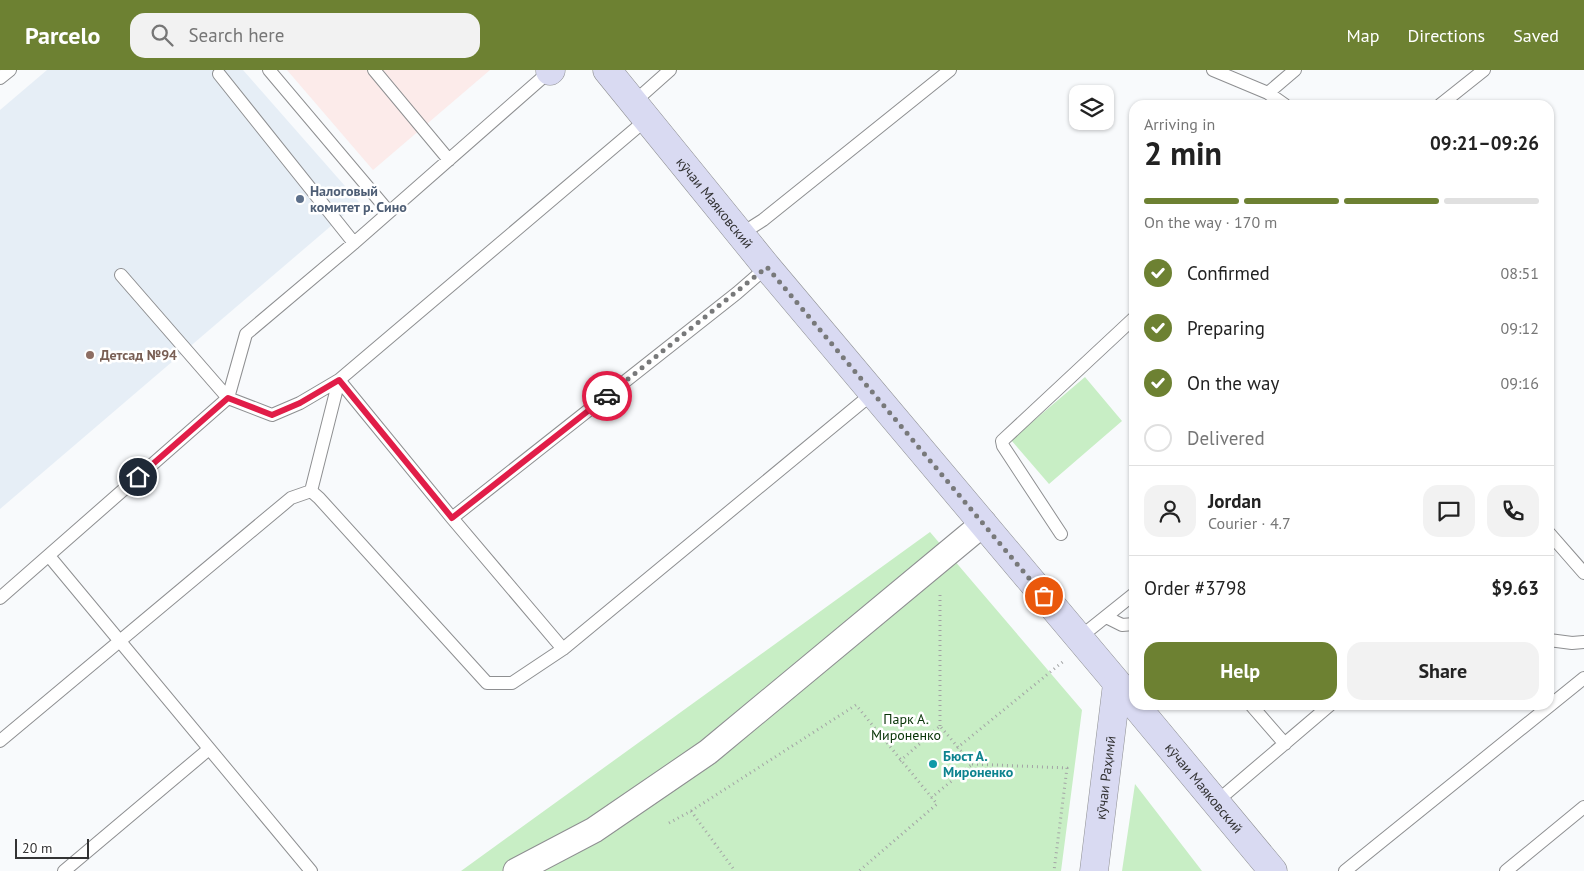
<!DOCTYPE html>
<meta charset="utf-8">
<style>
body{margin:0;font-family:"PT Sans",sans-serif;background:#f2f2f2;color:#222;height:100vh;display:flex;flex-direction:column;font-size:19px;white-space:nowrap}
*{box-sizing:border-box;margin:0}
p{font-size:16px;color:#767676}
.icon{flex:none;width:28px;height:28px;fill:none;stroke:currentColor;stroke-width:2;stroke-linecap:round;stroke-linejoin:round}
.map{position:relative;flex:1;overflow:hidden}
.drawer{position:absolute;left:1129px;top:30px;width:425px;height:610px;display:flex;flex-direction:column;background:#fff;border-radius:15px;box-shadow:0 1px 4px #0004}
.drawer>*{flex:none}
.buttons{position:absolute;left:1069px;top:15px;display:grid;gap:10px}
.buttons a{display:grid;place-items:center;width:45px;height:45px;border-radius:10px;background:#fff;box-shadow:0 1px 4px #0004;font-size:25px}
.scale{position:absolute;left:15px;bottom:12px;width:74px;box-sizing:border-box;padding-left:5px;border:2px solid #333334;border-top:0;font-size:14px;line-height:18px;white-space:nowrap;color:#333334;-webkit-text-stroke:4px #fff;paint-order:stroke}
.pin{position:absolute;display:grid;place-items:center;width:42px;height:42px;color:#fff;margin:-21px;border:2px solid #fff;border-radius:50%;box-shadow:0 1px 5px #0007}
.courier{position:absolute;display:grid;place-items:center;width:50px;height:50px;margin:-25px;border:4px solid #e11d48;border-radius:50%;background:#fff;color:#222;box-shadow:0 1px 6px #0007}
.head em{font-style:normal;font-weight:800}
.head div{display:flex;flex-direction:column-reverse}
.head{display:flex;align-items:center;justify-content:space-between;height:85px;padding:0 15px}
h1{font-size:32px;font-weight:800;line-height:38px}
.bar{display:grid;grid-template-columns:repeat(4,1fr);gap:8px 5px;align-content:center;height:60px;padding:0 15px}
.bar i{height:6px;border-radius:4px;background:#e0e0e0}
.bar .on{background:#6d8132}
.bar p{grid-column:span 4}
.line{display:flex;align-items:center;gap:12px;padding:0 15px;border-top:1px solid #e0e0e0}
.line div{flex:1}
.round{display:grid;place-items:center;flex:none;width:52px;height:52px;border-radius:15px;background:#f2f2f2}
ol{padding:0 15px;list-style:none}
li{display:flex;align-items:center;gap:15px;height:55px}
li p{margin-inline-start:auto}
li .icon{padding:5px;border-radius:50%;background:#6d8132;color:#fff;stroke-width:4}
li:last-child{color:#767676}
li i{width:28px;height:28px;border:2px solid #e0e0e0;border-radius:50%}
.button{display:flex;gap:10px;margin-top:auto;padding:10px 15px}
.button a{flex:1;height:58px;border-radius:15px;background:#6d8132;color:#fff;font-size:20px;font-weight:800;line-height:58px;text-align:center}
.button a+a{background:#f2f2f2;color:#222}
header{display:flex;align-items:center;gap:30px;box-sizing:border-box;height:70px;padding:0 25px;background:#6d8132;color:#fff}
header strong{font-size:24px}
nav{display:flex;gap:28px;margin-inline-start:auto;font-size:18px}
.search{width:350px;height:45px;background:#f2f2f2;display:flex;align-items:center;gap:12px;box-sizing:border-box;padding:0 18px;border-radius:15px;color:#767676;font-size:19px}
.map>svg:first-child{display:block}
.commercial{fill:#fcebea}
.built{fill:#e6eef6}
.green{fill:#c8eec5}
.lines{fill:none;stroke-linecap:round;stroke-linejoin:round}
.lane-casing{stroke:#8e8f91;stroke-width:14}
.street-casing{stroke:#8e8f91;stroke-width:27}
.secondary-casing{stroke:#8e8f91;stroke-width:29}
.path{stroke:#a3a4a5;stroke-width:3;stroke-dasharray:1 4;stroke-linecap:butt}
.lane{stroke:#fff;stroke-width:12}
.street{stroke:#fff;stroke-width:25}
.secondary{stroke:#d9daf2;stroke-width:28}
.done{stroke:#78797a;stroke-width:5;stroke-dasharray:0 9}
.route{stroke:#e11d48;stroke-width:6}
.service-dot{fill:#5c6f8a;stroke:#fff;stroke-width:2}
.education-dot{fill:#8d6e63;stroke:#fff;stroke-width:2}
.culture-dot{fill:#0f9aa8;stroke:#fff;stroke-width:2}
.labels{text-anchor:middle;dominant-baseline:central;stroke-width:5;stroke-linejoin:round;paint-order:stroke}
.service-label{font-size:14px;font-weight:bold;fill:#4e5e75;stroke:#fff;text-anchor:start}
.street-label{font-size:14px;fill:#333334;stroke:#fff}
.education-label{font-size:14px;font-weight:bold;fill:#785e54;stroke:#fff;text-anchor:start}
.park-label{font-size:14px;fill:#083407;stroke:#fff}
.culture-label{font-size:14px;font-weight:bold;fill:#0d838f;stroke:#fff;text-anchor:start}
</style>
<header>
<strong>Parcelo</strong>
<div class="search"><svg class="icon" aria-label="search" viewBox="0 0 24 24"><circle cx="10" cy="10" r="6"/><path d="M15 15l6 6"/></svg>Search here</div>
<nav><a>Map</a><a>Directions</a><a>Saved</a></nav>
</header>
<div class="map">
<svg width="1584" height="801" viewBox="0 0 1584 801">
<rect width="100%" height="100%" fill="#f8fafc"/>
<!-- commercial -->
<path class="commercial" d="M 287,0 L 490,0 L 373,100 Z"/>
<!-- built -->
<path class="built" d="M 47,0 L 243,0 L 359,132 L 0,439 L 0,40 Z"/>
<!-- green -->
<path class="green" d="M 1085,307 L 1122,351 L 1049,414 L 1011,370 Z
M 930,462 L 1082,640 L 1061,801 L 461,801 Z
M 1135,714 L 1202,801 L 1122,801 Z"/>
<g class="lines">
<!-- lane casing -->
<g class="lane-casing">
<path id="lane" d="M 269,0 L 389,142
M 374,0 L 449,90
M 1213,0 L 1268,23 L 1285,35
M 219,4 L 354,173
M 0,8 L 10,0
M 1268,23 L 1295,0
M 634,32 L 670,0
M 1440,35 L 1484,0
M 741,164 L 763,150 L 950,0
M 121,205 L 228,328 L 272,345 L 300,333 L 339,310 L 311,421
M 452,448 L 737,223 L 767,197
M 1549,463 L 1584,503
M 1061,464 L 1003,376 L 1002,371 L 1134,248
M 49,486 L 311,801
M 0,528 L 228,328 L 246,264 L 354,173 L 550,1
M 1106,547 L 1122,555 L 1134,554
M 1079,568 L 1134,524
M 1549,570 L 1572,573 L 1584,572
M 563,579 L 452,448 L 339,310 L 647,49
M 1251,635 L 1285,674
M 0,671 L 291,428 L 311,421 L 319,428 L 487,613 L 512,613 L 563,579 L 873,323
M 1216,732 L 1330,635
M 64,801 L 209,679
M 1345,801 L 1584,608
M 1506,801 L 1584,737"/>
</g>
<!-- street casing -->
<g class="street-casing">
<path id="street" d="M 516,801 L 594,760 L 708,682 L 984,453"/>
</g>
<!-- secondary casing -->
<g class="secondary-casing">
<g id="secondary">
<path id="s1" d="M 607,0 L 767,197 L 1134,633"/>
<path d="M 550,1 L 551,0"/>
<path id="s2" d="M 1135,635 L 1273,801"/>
<path id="s3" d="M 1094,801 L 1117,614"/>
</g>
</g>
<!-- path -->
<path class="path" d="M 940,656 L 940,521
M 957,678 L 1065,590
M 900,691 L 940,656 L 972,694 L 931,728
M 972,694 L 1067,698 L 1054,801
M 691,741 L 856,635 L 937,734 L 859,801
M 669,753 L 691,741 L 735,801"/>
<!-- lane -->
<use href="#lane" class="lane"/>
<!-- street -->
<use href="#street" class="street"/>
<!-- secondary -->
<use href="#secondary" class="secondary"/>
</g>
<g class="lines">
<!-- done -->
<path class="done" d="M 607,326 L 767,197 L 1044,526"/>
<!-- route -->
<path class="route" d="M 138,407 L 228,328 L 272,345 L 300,333 L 339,310 L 452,448 L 607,326"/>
</g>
<!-- markers -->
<circle class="service-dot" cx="300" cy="129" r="5"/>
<circle class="education-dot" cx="90" cy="285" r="5"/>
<circle class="culture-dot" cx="933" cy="694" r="5"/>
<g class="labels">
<!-- service labels -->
<g class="service-label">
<text x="310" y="121">Налоговый<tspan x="310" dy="16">комитет р. Сино</tspan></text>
</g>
<!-- street labels -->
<g class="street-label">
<text stroke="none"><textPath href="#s1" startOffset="171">кӯчаи Маяковский</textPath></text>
<text stroke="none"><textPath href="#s3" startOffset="94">кӯчаи Раҳимӣ</textPath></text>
<text stroke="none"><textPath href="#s2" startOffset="108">кӯчаи Маяковский</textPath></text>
</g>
<!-- education labels -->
<g class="education-label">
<text x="100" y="285">Детсад №94</text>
</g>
<!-- park labels -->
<g class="park-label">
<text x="906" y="649">Парк А.<tspan x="906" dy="16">Мироненко</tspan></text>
</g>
<!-- culture labels -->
<g class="culture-label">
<text x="943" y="686">Бюст А.<tspan x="943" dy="16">Мироненко</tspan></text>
</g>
</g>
</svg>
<div class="buttons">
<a><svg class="icon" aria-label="layers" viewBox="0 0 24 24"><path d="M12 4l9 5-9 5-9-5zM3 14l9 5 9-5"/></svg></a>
</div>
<div class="scale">20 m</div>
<div class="pin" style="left:1044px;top:526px;background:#ea580c"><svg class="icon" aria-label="bag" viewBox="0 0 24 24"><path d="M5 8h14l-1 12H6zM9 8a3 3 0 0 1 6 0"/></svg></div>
<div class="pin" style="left:138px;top:407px;background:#1f2937"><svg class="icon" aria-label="home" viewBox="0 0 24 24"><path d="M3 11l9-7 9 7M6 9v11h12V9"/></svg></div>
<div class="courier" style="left:607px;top:326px"><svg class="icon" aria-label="car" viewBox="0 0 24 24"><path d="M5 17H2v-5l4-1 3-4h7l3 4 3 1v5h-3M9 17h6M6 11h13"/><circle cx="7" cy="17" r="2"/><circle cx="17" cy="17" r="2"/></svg></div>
<section class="drawer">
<div class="head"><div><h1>2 min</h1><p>Arriving in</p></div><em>09:21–09:26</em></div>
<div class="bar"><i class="on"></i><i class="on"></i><i class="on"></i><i></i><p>On the way · 170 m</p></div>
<ol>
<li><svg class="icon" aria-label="check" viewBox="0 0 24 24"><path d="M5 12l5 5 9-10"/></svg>Confirmed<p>08:51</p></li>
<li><svg class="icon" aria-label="check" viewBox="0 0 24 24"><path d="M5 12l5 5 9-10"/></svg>Preparing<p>09:12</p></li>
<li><svg class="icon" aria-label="check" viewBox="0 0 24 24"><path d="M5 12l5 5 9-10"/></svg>On the way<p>09:16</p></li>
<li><i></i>Delivered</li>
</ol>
<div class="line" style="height:90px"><a class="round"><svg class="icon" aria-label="person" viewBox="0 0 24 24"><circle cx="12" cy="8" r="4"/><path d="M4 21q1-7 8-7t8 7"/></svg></a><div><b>Jordan</b><p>Courier · 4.7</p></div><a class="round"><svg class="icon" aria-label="chat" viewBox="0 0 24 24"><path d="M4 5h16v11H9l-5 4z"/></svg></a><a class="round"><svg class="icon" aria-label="phone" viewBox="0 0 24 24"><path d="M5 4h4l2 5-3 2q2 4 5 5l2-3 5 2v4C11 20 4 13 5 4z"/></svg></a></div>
<div class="line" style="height:65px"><div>Order #3798</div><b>$9.63</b></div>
<div class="button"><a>Help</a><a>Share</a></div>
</section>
</div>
